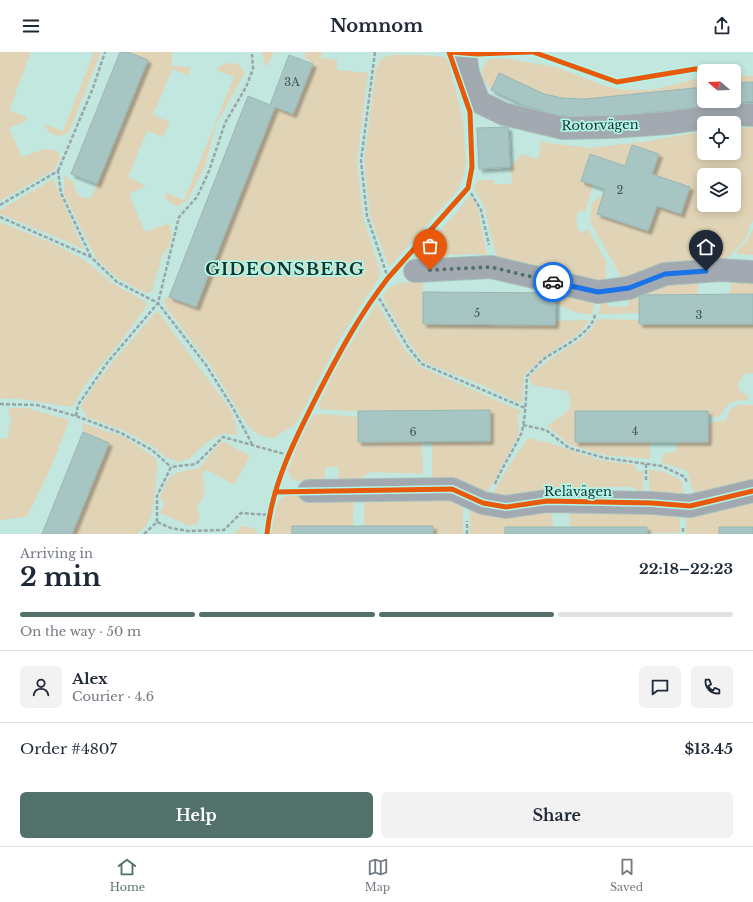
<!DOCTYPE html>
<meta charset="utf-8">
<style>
body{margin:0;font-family:"Libre Baskerville",serif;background:#f2f2f3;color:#1f2937;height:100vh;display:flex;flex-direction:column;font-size:15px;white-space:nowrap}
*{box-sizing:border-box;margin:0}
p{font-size:13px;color:#747a83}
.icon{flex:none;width:22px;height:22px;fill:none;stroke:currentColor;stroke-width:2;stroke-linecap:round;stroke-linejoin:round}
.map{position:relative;height:482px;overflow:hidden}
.drawer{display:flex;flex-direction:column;background:#fff;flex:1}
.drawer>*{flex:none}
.needle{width:26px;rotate:289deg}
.controls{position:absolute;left:697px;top:12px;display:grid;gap:8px}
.controls a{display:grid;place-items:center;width:44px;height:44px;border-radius:6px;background:#fff;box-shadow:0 2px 10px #0003;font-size:20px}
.pin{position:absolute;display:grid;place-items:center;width:34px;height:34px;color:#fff;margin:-41px -17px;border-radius:50% 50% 50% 0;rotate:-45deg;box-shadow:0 0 4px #0007}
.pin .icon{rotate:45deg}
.courier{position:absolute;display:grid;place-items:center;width:40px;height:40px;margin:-20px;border:3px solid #1a73e8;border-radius:50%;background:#fff;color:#222;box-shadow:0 1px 5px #0007}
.overview em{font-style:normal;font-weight:800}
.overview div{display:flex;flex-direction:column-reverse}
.overview{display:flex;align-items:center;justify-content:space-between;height:68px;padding:0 20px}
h1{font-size:26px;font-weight:800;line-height:30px}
.bar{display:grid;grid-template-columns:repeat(4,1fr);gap:6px 4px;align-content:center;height:48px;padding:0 20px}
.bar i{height:5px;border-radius:3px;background:#e0e1e3}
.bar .active{background:#52716b}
.bar p{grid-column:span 4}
.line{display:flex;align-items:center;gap:10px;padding:0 20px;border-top:1px solid #e0e1e3}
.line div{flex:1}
.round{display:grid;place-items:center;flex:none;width:42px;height:42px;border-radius:6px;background:#f2f2f3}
.cta{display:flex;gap:8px;margin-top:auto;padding:8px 20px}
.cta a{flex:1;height:46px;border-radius:6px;background:#52716b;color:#fff;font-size:16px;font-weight:800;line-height:46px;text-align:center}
.cta a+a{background:#f2f2f3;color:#1f2937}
header{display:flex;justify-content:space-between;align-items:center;height:52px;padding:0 20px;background:#fff;font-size:18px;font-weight:800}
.tabs{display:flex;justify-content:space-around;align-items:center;height:56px;border-top:1px solid #e0e1e3;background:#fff;font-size:11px;color:#747a83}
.tabs a{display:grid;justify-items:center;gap:2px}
.tabs .active{color:#52716b}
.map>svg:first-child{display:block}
.green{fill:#e1d4b6;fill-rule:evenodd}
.building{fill:#a7c6c3;stroke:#98b6b4;filter:url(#shadow)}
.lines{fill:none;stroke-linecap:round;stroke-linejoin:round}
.minor-casing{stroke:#a6c3bd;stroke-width:24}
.path{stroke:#99a6a9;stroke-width:2.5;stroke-dasharray:4 2;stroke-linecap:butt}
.minor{stroke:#a2a9b0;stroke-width:22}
.cycleway-casing{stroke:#b2f6e9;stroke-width:8}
.cycleway{stroke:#e8590c;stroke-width:5}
.done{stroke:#52716b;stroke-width:4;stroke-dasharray:0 7.2}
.route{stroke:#1a73e8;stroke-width:5}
.labels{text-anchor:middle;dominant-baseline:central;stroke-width:3.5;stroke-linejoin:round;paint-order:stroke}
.number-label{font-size:11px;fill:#3a5752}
.street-label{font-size:13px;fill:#16322d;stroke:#b2f6e9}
.district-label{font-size:17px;font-weight:bold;letter-spacing:1px;fill:#16322d;stroke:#b2f6e9}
</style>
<header><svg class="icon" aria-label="menu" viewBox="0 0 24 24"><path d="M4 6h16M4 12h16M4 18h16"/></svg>Nomnom<svg class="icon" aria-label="share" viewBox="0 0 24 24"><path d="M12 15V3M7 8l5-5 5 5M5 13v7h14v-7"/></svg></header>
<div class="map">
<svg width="753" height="482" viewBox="0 0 753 482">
<defs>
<filter id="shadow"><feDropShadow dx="3.5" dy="3.5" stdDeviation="1" flood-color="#0004"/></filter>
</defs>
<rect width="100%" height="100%" fill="#c1e7df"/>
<!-- green -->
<path class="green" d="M 1,0 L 31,0 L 9,58 L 26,65 L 27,68 L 9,76 L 22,105 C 34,101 47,92 59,101 L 60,107 L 54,118 L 0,149 L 0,3 Z
M 94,0 L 100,0 L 100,2 L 69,80 C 61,86 50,84 45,75 L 47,73 L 63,79 Z
M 128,0 L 172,0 L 172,14 L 190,15 L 189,24 L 172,17 L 153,63 L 170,70 L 163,85 L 147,79 L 128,125 L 146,134 L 129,142 L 145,180 L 169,171 L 172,182 L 169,195 L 163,201 L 152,239 L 150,241 L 145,241 L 117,226 L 96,206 L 64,142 L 64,123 L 73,130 C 74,139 80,148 91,146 L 97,132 L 148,9 Z
M 262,0 L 274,0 L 267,14 L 265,14 Z
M 308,0 L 322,0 L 321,6 L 337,8 L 337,18 L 368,21 L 357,108 L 363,165 L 380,219 L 380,224 L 341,285 L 297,370 C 290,379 280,379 275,386 C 262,386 257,382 247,373 L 209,311 L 165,254 L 164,247 L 169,245 L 196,255 L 275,55 L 294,62 L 313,12 L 303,4 Z
M 391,3 L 420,3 L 445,5 L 448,8 L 463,68 L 466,112 L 463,125 L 458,138 L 389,215 L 370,164 L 364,109 L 376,17 L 381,7 Z
M 502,6 L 555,15 L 608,35 L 625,38 L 652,38 L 704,25 L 704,35 L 586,47 L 562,46 L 544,42 L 499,21 L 491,38 L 483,27 L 482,17 L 489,7 Z
M 231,11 L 239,13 L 245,21 L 216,72 L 205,114 L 188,147 L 179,154 L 172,152 L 165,146 L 166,141 L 184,148 L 234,25 L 216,18 L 223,12 Z
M 734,23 L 753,24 L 753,30 L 734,31 Z
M 753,75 L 753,169 L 751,171 L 746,187 L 721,212 L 623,228 L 591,171 L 590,165 L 592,151 L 604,142 L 597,163 L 648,179 L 657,154 L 681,162 L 690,135 L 590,102 L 581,129 L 593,133 L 585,160 L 578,159 C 576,166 575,175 581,181 L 588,177 L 606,209 L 606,223 L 603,231 L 502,209 L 496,203 L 484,154 L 474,137 L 477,128 L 494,128 L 495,132 L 512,132 L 510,115 L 522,102 L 538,107 L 541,90 L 590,96 L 650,89 L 704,79 L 704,101 L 734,101 L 734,77 ZM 704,123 L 734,123 L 734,153 L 704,153 Z
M 53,127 L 84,198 L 70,191 L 0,162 L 0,158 Z
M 470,143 L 478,157 L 487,203 L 475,202 L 449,203 L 447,212 L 436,212 L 429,204 L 431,188 L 458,159 Z
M 0,170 L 54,192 L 86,209 L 112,231 L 146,250 L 147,253 L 125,284 L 86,332 L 72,355 L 19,347 L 0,346 Z
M 753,177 L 753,203 L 737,202 L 739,196 L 748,188 Z
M 732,223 L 753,226 L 753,242 L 730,242 Z
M 697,224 L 698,242 L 640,243 L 639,261 L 599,262 L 601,247 L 608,247 L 608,255 L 629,254 L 630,241 Z
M 423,229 L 423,272 L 555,273 L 555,269 L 588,268 C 586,281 558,294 548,302 C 540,308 532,316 524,323 L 522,350 L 517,350 L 484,334 L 424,310 L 409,291 L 384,248 C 381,230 410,230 423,229 Z
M 556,241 L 595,246 L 592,262 C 579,263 566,257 555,251 Z
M 377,251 L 405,298 L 421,315 L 521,359 L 518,364 L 519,382 L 489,438 L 486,440 L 432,429 L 432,390 L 490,389 L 490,358 L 344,359 L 321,357 L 318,354 L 339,309 Z
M 157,260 L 159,261 L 230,357 L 235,369 L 238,384 L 224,381 L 207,390 L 190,406 L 179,410 L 165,405 L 154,395 L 122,378 L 86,365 L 81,354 C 101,320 130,291 155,261 Z
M 597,267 L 639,268 L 640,272 L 753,272 L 753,321 L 746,321 L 740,328 L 738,335 L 742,341 L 748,343 L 747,348 C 729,349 730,350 719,365 L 709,365 L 708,359 L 575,359 L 575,390 L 650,390 L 650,407 L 605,403 L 570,393 L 547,374 L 568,359 L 570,352 L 570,343 L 566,339 L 532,333 L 529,325 C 535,320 541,314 548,309 C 564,296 589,288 597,267 Z
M 737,353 L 753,353 L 753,433 L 698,446 L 694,441 L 687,419 L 661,410 L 663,401 L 675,400 L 678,390 L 708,390 L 708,371 L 726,368 L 730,358 Z
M 10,356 L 27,356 L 69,368 C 58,400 43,435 26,465 L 0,468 L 0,387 L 7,386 L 12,365 L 8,363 Z
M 324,362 L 358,365 L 358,390 L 422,390 L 423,420 L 421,422 L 371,420 L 363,425 L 363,431 L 339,431 L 338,414 L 325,416 L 325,428 L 333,427 L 333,431 L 296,429 L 290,425 L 288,418 L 298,391 L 313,363 Z
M 82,371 L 124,385 L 157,407 C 157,422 155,458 148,470 C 146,475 141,478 137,482 L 72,482 L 109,391 L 83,380 Z
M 528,386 L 549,391 L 600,408 L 635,413 L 636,419 L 643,419 L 643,444 L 633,435 L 606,435 L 599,444 L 496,447 L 493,441 L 510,412 Z
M 223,389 L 250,404 L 234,433 L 206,417 L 202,424 L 205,440 L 197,456 L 200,463 L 197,472 L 190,474 L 160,461 L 164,452 L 160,445 L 169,425 L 180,420 L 199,416 L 218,393 Z
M 649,418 L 662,419 L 681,428 L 685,445 L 649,445 Z
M 291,442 L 354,444 L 353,474 L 292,474 L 292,482 L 271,482 L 277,452 L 280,447 Z
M 753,444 L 753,475 L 719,475 L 719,482 L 686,482 L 686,463 Z
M 463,447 L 463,482 L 433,482 L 433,474 L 364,474 L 364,448 Z
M 470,451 L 552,455 L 553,475 L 506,475 L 505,482 L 470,482 Z
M 569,456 L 680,461 L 680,479 L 679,481 L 647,481 L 647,475 L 570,475 Z
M 242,474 L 250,475 L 256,478 L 257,482 L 234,482 Z"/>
<!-- building -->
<path class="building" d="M 120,0 L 128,0 L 148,8 L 97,132 L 71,122 Z
M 289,3 L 313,12 L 293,62 L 275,55 L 196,255 L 169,245 L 248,44 L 270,53 Z
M 499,21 L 544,42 L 562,46 L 585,47 L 704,35 L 704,49 L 734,49 L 734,31 L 753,30 L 753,49 L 627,63 L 583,66 L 557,63 L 523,53 L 491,38 Z
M 508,75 L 510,115 L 479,117 L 477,76 Z
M 632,93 L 659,102 L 652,122 L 690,135 L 681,162 L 657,154 L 648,179 L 597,162 L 605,137 L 581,129 L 590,102 L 625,114 Z
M 423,240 L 556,241 L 555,273 L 423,272 Z
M 753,242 L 753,272 L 639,272 L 639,243 Z
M 490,358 L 490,389 L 358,390 L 358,359 Z
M 575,359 L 708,359 L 708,390 L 575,390 Z
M 83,380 L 109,391 L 72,482 L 42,482 Z
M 292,474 L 433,474 L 433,482 L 292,482 Z
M 505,475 L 647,475 L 647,482 L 505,482 Z
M 719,475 L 753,475 L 753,482 L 719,482 Z"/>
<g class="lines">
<!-- minor casing -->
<g class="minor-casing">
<path id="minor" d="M 465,0 L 468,21 L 479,50 L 504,62 L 563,76 L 612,75 L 668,71 L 730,62 L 753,63
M 415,219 L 491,215 L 598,240 L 629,236 L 665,222 L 720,218 L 753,220
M 309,439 L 452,437 L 483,451 L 506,455 L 547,449 L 652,451 L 690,454 L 753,439"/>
</g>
<!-- path -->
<path class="path" d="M 375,0 L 361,109 L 367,164 L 388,226
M 58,119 L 93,36 L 105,0
M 468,136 L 481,158 L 489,193
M 0,153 L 58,119 L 61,141 L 91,205
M 0,165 L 91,205 L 117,230 L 158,251 L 206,313 L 233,356 L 253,394
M 376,241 L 408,295 L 422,312 L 525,356
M 0,352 L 37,353 L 76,364 L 121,381 L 152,398 L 171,415
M 76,364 L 78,353 L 107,311 L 158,251 L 179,165 L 197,145 L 209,119 L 225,71 L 246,35 L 253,17 L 252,2
M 523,373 L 546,378 L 569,396 L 605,406 L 662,414 L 685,425 L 687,431
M 646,428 L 646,412
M 495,432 C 502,415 513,399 521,382 C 526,369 526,339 527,324 C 533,318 539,311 545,306 C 560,296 593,281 595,262
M 157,470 L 157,444 L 171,415 L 196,412 L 223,385 L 288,403
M 683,476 L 683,482
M 144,482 L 157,470 L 171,476 L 188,479 L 224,478 L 241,461 L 270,463
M 467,482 L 467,469"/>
<!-- minor -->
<use href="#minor" class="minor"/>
<!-- cycleway casing -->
<g class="cycleway-casing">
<path id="cycleway" d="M 452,0 L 477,2 L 531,0
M 533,0 L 617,30 L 695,17 L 724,19
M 275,440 L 452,437 L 483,451 L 506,455 L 547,449 L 652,451 L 690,454 L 753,439
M 267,482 C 272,431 296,385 319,340 C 339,301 360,262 388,226 L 468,136 L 472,115 L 470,60 L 449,0"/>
</g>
<!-- cycleway -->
<use href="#cycleway" class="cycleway"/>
</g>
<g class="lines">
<!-- done -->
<path class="done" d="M 430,218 L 491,215 L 553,230"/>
<!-- route -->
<path class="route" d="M 553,230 L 598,240 L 629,236 L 665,222 L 706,219"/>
</g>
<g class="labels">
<!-- number labels -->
<g class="number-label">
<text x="292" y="30">3A</text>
<text x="620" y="138">2</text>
<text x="477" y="261">5</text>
<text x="699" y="263">3</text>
<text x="635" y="379">4</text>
<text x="413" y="380">6</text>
</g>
<!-- street labels -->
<g class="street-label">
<text transform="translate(600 73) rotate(-1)">Rotorvägen</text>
<text x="578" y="439">Relävägen</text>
</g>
<!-- district labels -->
<g class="district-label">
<text x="285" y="217">GIDEONSBERG</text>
</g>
</g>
</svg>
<div class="controls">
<a><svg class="needle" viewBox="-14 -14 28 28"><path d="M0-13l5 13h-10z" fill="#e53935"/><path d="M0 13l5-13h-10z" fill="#747a83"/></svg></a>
<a><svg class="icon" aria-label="locate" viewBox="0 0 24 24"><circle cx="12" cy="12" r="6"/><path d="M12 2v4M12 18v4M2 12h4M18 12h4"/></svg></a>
<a><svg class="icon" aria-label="layers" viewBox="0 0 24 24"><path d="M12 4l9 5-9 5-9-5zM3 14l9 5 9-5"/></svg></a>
</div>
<div class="pin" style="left:430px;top:218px;background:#ea580c"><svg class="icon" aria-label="bag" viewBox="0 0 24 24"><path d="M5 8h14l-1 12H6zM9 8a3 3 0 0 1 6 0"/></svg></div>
<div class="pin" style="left:706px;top:219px;background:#1f2937"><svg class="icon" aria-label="home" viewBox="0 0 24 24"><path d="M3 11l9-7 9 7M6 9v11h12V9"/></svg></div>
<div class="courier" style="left:553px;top:230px"><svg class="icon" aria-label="car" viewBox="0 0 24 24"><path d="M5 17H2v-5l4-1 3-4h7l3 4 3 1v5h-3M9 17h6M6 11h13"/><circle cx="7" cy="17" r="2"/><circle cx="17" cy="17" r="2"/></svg></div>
</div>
<section class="drawer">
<div class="overview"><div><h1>2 min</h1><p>Arriving in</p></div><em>22:18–22:23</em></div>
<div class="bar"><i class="active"></i><i class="active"></i><i class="active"></i><i></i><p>On the way · 50 m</p></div>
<div class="line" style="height:72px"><a class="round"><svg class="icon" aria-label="person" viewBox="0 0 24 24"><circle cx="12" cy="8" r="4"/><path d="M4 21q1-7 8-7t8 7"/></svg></a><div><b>Alex</b><p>Courier · 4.6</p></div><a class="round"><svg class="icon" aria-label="chat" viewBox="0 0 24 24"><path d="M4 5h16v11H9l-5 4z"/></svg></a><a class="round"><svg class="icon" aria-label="phone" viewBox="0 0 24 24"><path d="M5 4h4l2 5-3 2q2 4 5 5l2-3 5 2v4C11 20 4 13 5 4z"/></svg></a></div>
<div class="line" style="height:52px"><div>Order #4807</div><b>$13.45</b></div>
<div class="cta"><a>Help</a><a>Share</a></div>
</section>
<nav class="tabs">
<a class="active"><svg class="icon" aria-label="home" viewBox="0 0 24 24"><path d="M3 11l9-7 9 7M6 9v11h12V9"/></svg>Home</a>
<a><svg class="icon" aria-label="map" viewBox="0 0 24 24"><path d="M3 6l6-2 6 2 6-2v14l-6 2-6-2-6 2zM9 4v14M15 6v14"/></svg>Map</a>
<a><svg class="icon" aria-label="saved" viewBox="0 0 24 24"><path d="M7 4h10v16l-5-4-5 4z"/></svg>Saved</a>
</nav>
